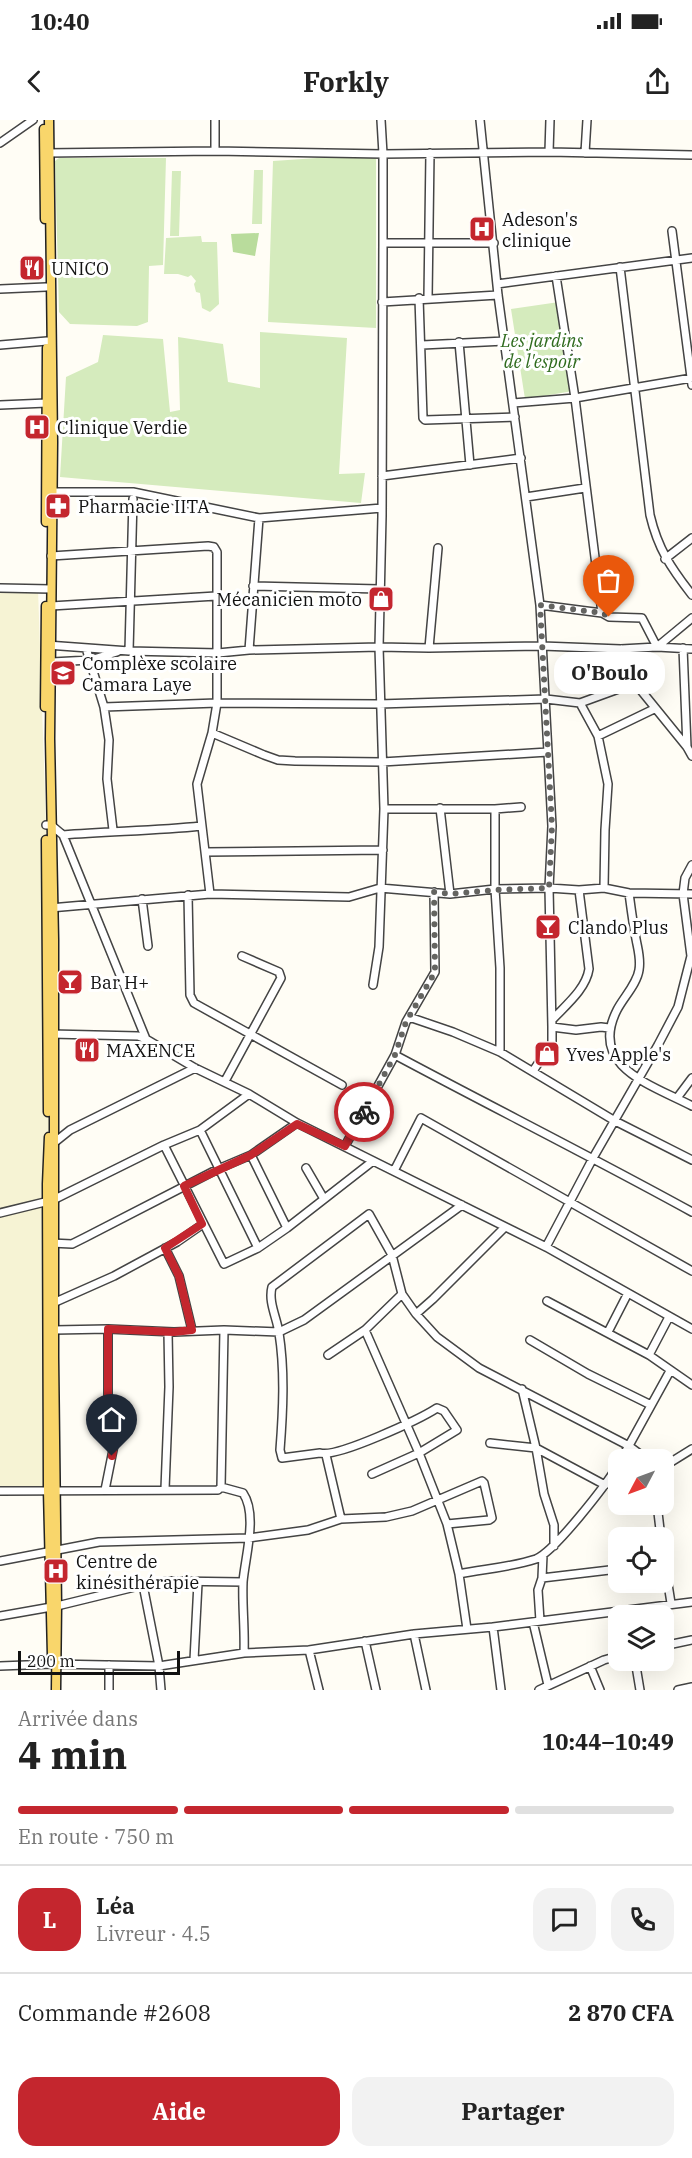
<!DOCTYPE html>
<html lang="fr">
<meta charset="utf-8">
<style>
body{margin:0;font-family:"IBM Plex Serif",serif;background:#f2f2f2;color:#222;height:100vh;display:flex;flex-direction:column;font-size:22px;white-space:nowrap}
*{box-sizing:border-box;margin:0}
p{font-size:20px;color:#767676}
.icon{flex:none;width:33px;height:33px;fill:none;stroke:currentColor;stroke-width:2;stroke-linecap:round;stroke-linejoin:round}
.map{position:relative;height:1570px;overflow:hidden}
.side{display:flex;flex-direction:column;background:#fff;flex:1}
.side>*{flex:none}
.needle{width:39px;rotate:229deg}
.controls{position:absolute;left:608px;top:1329px;display:grid;gap:12px}
.controls a{display:grid;place-items:center;width:66px;height:66px;border-radius:12px;background:#fff;box-shadow:0 6px 24px #0002;font-size:30px}
.scale{position:absolute;left:18px;bottom:15px;width:162px;box-sizing:border-box;padding-left:6px;border:3px solid #111;border-top:0;font-size:16px;line-height:21px;white-space:nowrap;color:#111;-webkit-text-stroke:4px #fff;paint-order:stroke}
.pin{position:absolute;display:grid;place-items:center;width:51px;height:51px;color:#fff;margin:-62px -26px;border-radius:50% 50% 50% 0;rotate:-45deg;box-shadow:0 0 6px #0007}
.pin .icon{rotate:45deg}
.courier{position:absolute;display:grid;place-items:center;width:60px;height:60px;margin:-30px;border:4px solid #c4262e;border-radius:50%;background:#fff;color:#222;box-shadow:0 2px 8px #0007}
.bubble{position:absolute;height:42px;border-radius:18px;background:#fff;box-shadow:0 6px 24px #0002;font-size:20px;font-weight:700;line-height:42px;text-align:center}
.headline em{font-style:normal;font-weight:700}
.headline div{display:flex;flex-direction:column-reverse}
.headline{display:flex;align-items:center;justify-content:space-between;height:102px;padding:0 18px}
h1{font-size:39px;font-weight:700;line-height:45px}
.bar{display:grid;grid-template-columns:repeat(4,1fr);gap:9px 6px;align-content:center;height:72px;padding:0 18px}
.bar i{height:8px;border-radius:4px;background:#e0e0e0}
.bar .on{background:#c4262e}
.bar p{grid-column:span 4}
.line{display:flex;align-items:center;gap:15px;padding:0 18px;border-top:2px solid #e0e0e0}
.line div{flex:1}
.round{display:grid;place-items:center;flex:none;width:63px;height:63px;border-radius:18px;background:#f2f2f2}
.primary-button{display:flex;gap:12px;margin-top:auto;padding:12px 18px}
.primary-button a{flex:1;height:69px;border-radius:18px;background:#c4262e;color:#fff;font-size:24px;font-weight:700;line-height:69px;text-align:center}
.primary-button a+a{background:#f2f2f2;color:#222}
.status{display:flex;justify-content:space-between;align-items:center;height:42px;padding:0 30px;background:#fff;direction:ltr}
.status svg{height:16px;fill:currentColor}
header{display:flex;justify-content:space-between;align-items:center;height:78px;padding:0 18px;background:#fff;font-size:27px;font-weight:700}
.map>svg:first-child{display:block}
.farmland{fill:#f6f3d4}
.green{fill:#d5ebbd}
.forest{fill:#b9dc9c}
.lines{fill:none;stroke-linecap:round;stroke-linejoin:round}
.minor-casing{stroke:#444;stroke-width:10}
.major-casing{stroke:#222;stroke-width:11}
.minor{stroke:#fff;stroke-width:7}
.major{stroke:#f9d66b;stroke-width:8}
.done{stroke:#646461;stroke-width:6;stroke-dasharray:0 10.8}
.route{stroke:#c4262e;stroke-width:8}
.labels{text-anchor:middle;dominant-baseline:central;stroke-width:6;stroke-linejoin:round;paint-order:stroke}
.poi-label{font-size:18px;fill:#111;stroke:#fff;text-anchor:start}
.park-label{font-size:18px;font-style:italic;fill:#2f6b1f;stroke:#fff}
</style>
<div class="status"><b>10:40</b><svg viewBox="0 0 49 12"><path d="M0 12V9h3v3zM5 12V6h3v6zM10 12V3h3v9zM15 12V0h3v12zM26 1h20v11H26zM47 4h2v5h-2z"/></svg></div>
<header><svg class="icon" aria-label="back" viewBox="0 0 24 24"><path d="M15 5l-7 7 7 7"/></svg>Forkly<svg class="icon" aria-label="share" viewBox="0 0 24 24"><path d="M12 15V3M7 8l5-5 5 5M5 13v7h14v-7"/></svg></header>
<div class="map">
<svg width="692" height="1570" viewBox="0 0 692 1570">
<rect width="100%" height="100%" fill="#fffdf5"/>
<!-- farmland -->
<path class="farmland" d="M 0,468 L 38,469 L 49,790 L 49,1021 L 45,1371 L 0,1371 Z"/>
<!-- green -->
<path class="green" d="M 376,34 L 376,208 L 268,202 L 273,41 Z
M 59,38 L 166,38 L 163,145 L 149,146 L 148,202 L 137,206 L 70,204 L 59,192 L 55,41 Z
M 254,50 L 263,50 L 262,104 L 252,104 Z
M 172,51 L 181,51 L 179,116 L 170,116 Z
M 201,116 L 202,122 L 217,122 L 219,184 L 210,192 L 202,188 L 200,173 L 196,172 L 194,164 L 196,161 L 191,155 L 188,157 L 178,154 L 164,154 L 166,118 Z
M 559,182 L 573,271 L 525,279 L 511,189 Z
M 260,212 L 347,218 L 339,354 L 365,353 L 361,383 L 60,357 L 66,257 L 98,242 L 103,215 L 163,219 L 170,292 L 180,290 L 178,217 L 223,224 L 228,262 L 260,268 Z"/>
<!-- forest -->
<path class="forest" d="M 259,113 L 255,136 L 233,132 L 231,114 Z"/>
<g class="lines">
<!-- minor casing -->
<g class="minor-casing">
<path id="minor" d="M 480,0 L 498,175 L 540,485 L 552,706 L 549,768 L 552,907 L 552,923 L 533,951
M 0,23 L 33,0
M 215,31 L 215,0
M 549,32 L 550,0
M 46,33 L 215,31 L 383,34 L 549,32 L 692,35
M 585,33 L 587,0
M 672,111 L 692,265
M 383,123 L 494,123
M 620,147 L 650,395 C 658,429 671,448 692,475
M 556,156 L 575,278 L 602,493
M 497,164 L 692,138
M 0,169 L 46,167
M 419,178 L 423,298 L 425,300 L 515,297
M 428,178 L 430,33
M 382,182 L 498,175
M 459,222 L 470,345
M 0,225 L 47,221
M 422,225 L 505,221
M 513,283 L 575,278 L 692,258
M 0,285 L 47,283
M 382,356 L 521,338
M 49,372 L 133,372 L 259,398 L 382,388
M 526,377 L 585,368
M 51,436 L 208,426 L 214,427 L 217,432 L 217,583 L 212,613 L 197,664 L 210,774
M 665,439 L 692,418
M 253,466 L 379,469
M 0,468 L 51,469
M 540,485 L 602,493 L 609,497 L 642,498 L 657,527
M 51,486 L 216,476
M 47,525 L 129,531 L 218,533 L 249,530 L 379,527 L 429,528 L 542,526 L 621,529 L 657,527 L 692,529
M 657,527 L 692,498
M 86,528 L 104,587 L 109,620 L 107,659 L 113,710
M 429,528 L 438,428
M 683,528 L 687,627
M 621,529 L 635,563 L 687,627 L 692,636
M 249,530 L 259,398
M 129,531 L 133,379
M 52,542 L 90,540 L 117,532
M 580,583 L 598,616 L 608,664 L 605,710 L 604,768
M 104,587 L 217,583 L 379,584 L 546,579 L 580,583 L 635,563
M 212,613 L 264,635 L 278,640 L 295,641 L 382,642 L 548,632
M 598,616 L 654,589
M 440,688 L 450,774
M 384,689 L 495,689 L 521,687
M 495,689 L 495,769 L 500,848 L 500,932
M 46,705 L 51,705 L 63,715 C 109,711 155,711 201,706
M 63,715 L 146,919
M 206,732 L 383,730
M 629,773 C 631,788 633,804 636,819 C 638,830 641,839 639,850 C 637,864 623,878 617,890 C 588,947 652,965 692,986
M 188,775 L 190,875 L 194,883 L 342,965
M 142,779 L 148,826
M 50,788 L 210,774 L 349,777 L 380,768 L 450,774 L 495,769 L 549,768 L 579,770 L 604,768 L 629,773 L 692,774
M 373,865 L 379,827 L 384,689 L 379,527 L 382,396 L 383,123 L 383,34 L 381,0
M 409,897 L 453,912 L 500,932 L 615,1001 L 692,1040
M 552,900 C 566,885 586,869 589,849 L 579,770
M 552,907 L 576,910 L 601,907 L 609,908
M 51,914 L 138,916 L 146,919 L 195,948 L 249,974 L 297,1003 L 546,1127 L 692,1209
M 395,935 C 494,988 594,1038 692,1092
M 225,961 L 281,858 L 279,852 L 242,836
M 677,978 L 692,958
M 200,1010 L 258,1128
M 51,1021 L 55,1022 L 70,1010 L 195,948
M 164,1025 L 224,1144 L 258,1128 L 287,1108 L 373,1041
M 345,1026 L 395,935 L 406,902 L 435,852 L 434,772
M 251,1035 L 287,1108
M 306,1048 L 324,1079
M 394,1051 L 421,998 L 692,1151
M 0,1093 L 53,1080 L 164,1025 L 200,1010 L 249,974
M 51,1123 L 72,1124 L 86,1117 L 218,1049 L 251,1035 L 297,1003
M 546,1127 L 593,1038 L 658,925 L 678,887 L 691,836 L 683,774 L 685,758 L 692,745
M 165,1128 L 179,1156 L 192,1210
M 547,1181 L 649,1235 L 692,1265
M 51,1184 L 114,1156 L 177,1122 L 203,1104
M 416,1194 L 433,1179 L 504,1108
M 50,1208 L 54,1210 L 108,1209 L 174,1212 L 224,1210 L 279,1212 L 304,1200 L 462,1085
M 365,1210 L 419,1333 L 447,1404 L 459,1454 L 467,1509
M 608,1212 L 627,1175
M 530,1220 L 588,1254 L 651,1285
M 328,1235 L 365,1210 L 402,1174
M 649,1235 L 669,1197
M 522,1269 L 536,1328 L 544,1374 L 554,1405 L 554,1426
M 490,1323 L 536,1328 L 605,1365
M 326,1335 L 341,1399
M 621,1340 L 670,1251
M 663,1347 L 692,1329
M 372,1354 L 419,1333 L 457,1310 L 444,1291 L 437,1288 C 420,1299 337,1338 320,1333 L 282,1338 L 280,1330 C 283,1291 285,1251 279,1213 C 277,1198 268,1182 272,1167 L 369,1094 L 392,1135 L 402,1174 L 416,1194 L 437,1217 L 479,1248 L 629,1326 L 648,1340
M 221,1367 L 224,1210
M 165,1369 L 169,1267 L 168,1212
M 105,1370 L 114,1325 L 108,1296 L 108,1209
M 0,1371 L 218,1370 L 221,1367 L 243,1373 C 258,1395 245,1437 243,1462 C 242,1485 245,1509 244,1533
M 657,1384 L 661,1418
M 663,1433 L 671,1483
M 0,1441 L 99,1422 L 249,1418 L 308,1410 L 341,1399 L 386,1397 L 412,1391 L 482,1361 L 484,1363 L 492,1398 L 489,1400 L 447,1404
M 459,1454 C 484,1449 512,1447 536,1439 C 555,1431 606,1365 618,1345
M 542,1458 L 618,1449
M 143,1465 L 159,1546 L 161,1570
M 0,1496 L 57,1486 L 143,1465 L 170,1461 L 243,1462
M 540,1501 L 538,1470 L 542,1458 L 543,1435
M 533,1502 L 548,1565
M 493,1507 L 501,1570
M 414,1514 L 426,1570
M 365,1521 L 376,1570
M 663,1526 L 692,1520
M 309,1530 L 319,1570
M 194,1540 L 198,1463
M 635,1540 L 640,1570
M 0,1546 L 52,1544 L 159,1546 L 244,1533 L 309,1530 L 414,1514 L 493,1507 L 692,1482
M 590,1546 L 600,1570
M 109,1570 L 109,1545
M 539,1570 L 604,1540 L 618,1536
M 678,1570 L 692,1567"/>
</g>
<!-- major casing -->
<g class="major-casing">
<path id="major" d="M 49,0 L 53,322 L 50,619 L 54,819 L 54,1237 L 57,1486 L 56,1570
M 44,9 L 45,99
M 46,402 L 47,228
M 45,587 L 46,486
M 46,720 L 48,992
M 49,1017 L 47,1064 L 48,1371 L 52,1535"/>
</g>
<!-- minor -->
<use href="#minor" class="minor"/>
<!-- major -->
<use href="#major" class="major"/>
</g>
<g class="lines">
<!-- done -->
<path class="done" d="M 364,992 L 395,935 L 406,902 L 435,852 L 434,772 L 450,774 L 495,770 L 549,768 L 552,706 L 540,485 L 602,493 L 609,497"/>
<!-- route -->
<path class="route" d="M 112,1336 L 114,1325 L 108,1296 L 108,1209 L 174,1212 L 192,1210 L 179,1156 L 165,1128 L 202,1104 L 184,1066 L 251,1035 L 297,1004 L 345,1026 L 364,992"/>
</g>
<!-- icons -->
<defs>
<g id="hospital-square" transform="scale(1.35)"><rect x="-9" y="-9" width="18" height="18" rx="4" fill="#c4262e" stroke="#fff"/><path d="M-5-5h3v3.5h4V-5h3V5h-3V1.5h-4V5h-3Z" fill="#fff"/></g>
<g id="restaurant-square" transform="scale(1.35)"><rect x="-9" y="-9" width="18" height="18" rx="4" fill="#c4262e" stroke="#fff"/><path d="M-5-6h1v4h1v-4h1v4h1v-4h1v5L-1.5 .5V6h-2V.5L-5-1ZM5-6V6H3V1.5H1.5Q1.5-4 5-6Z" fill="#fff"/></g>
<g id="pharmacy-square" transform="scale(1.35)"><rect x="-9" y="-9" width="18" height="18" rx="4" fill="#c4262e" stroke="#fff"/><path d="M-2-6h4v4h4v4h-4v4h-4v-4h-4v-4h4Z" fill="#fff"/></g>
<g id="shop-square" transform="scale(1.35)"><rect x="-9" y="-9" width="18" height="18" rx="4" fill="#c4262e" stroke="#fff"/><path d="M-5-2.5h2.3a2.7 3.5 0 0 1 5.4 0H5L5.5 6h-11ZM-1.5-2.5h3a1.5 2.3 0 0 0-3 0Z" fill="#fff"/></g>
<g id="school-square" transform="scale(1.35)"><rect x="-9" y="-9" width="18" height="18" rx="4" fill="#c4262e" stroke="#fff"/><path d="M0-5L7-2L0 1L-7-2ZM-4 1L0 2.5L4 1V4Q0 6-4 4Z" fill="#fff"/></g>
<g id="bar-square" transform="scale(1.35)"><rect x="-9" y="-9" width="18" height="18" rx="4" fill="#c4262e" stroke="#fff"/><path d="M-6-5H6L.8 .8V4.5H3.5V6h-7V4.5H-.8V.8Z" fill="#fff"/></g>
</defs>
<g fill-rule="evenodd">
<use href="#hospital-square" x="482" y="109"/>
<use href="#restaurant-square" x="32" y="148"/>
<use href="#hospital-square" x="37" y="307"/>
<use href="#pharmacy-square" x="58" y="386"/>
<use href="#shop-square" x="381" y="479"/>
<use href="#school-square" x="63" y="553"/>
<use href="#bar-square" x="548" y="807"/>
<use href="#bar-square" x="70" y="862"/>
<use href="#restaurant-square" x="87" y="930"/>
<use href="#shop-square" x="547" y="934"/>
<use href="#hospital-square" x="56" y="1451"/>
</g>
<g class="labels">
<!-- poi labels -->
<g class="poi-label">
<text x="502" y="99">Adeson's<tspan x="502" dy="21">clinique</tspan></text>
<text x="51" y="148">UNICO</text>
<text x="57" y="307">Clinique Verdie</text>
<text x="78" y="386">Pharmacie IITA</text>
<text x="362" y="479" text-anchor="end">Mécanicien moto</text>
<text x="82" y="543">Complèxe scolaire<tspan x="82" dy="21">Camara Laye</tspan></text>
<text x="568" y="807">Clando Plus</text>
<text x="90" y="862">Bar H+</text>
<text x="106" y="930">MAXENCE</text>
<text x="566" y="934">Yves Apple's</text>
<text x="76" y="1441">Centre de<tspan x="76" dy="21">kinésithérapie</tspan></text>
</g>
<!-- park labels -->
<g class="park-label">
<text x="542" y="220">Les jardins<tspan x="542" dy="21">de l'espoir</tspan></text>
</g>
</g>
</svg>
<div class="controls">
<a><svg class="needle" viewBox="-14 -14 28 28"><path d="M0-13l5 13h-10z" fill="#e53935"/><path d="M0 13l5-13h-10z" fill="#767676"/></svg></a>
<a><svg class="icon" aria-label="locate" viewBox="0 0 24 24"><circle cx="12" cy="12" r="6"/><path d="M12 2v4M12 18v4M2 12h4M18 12h4"/></svg></a>
<a><svg class="icon" aria-label="layers" viewBox="0 0 24 24"><path d="M12 4l9 5-9 5-9-5zM3 14l9 5 9-5"/></svg></a>
</div>
<div class="scale">200 m</div>
<div class="pin" style="left:609px;top:497px;background:#ea580c"><svg class="icon" aria-label="bag" viewBox="0 0 24 24"><path d="M5 8h14l-1 12H6zM9 8a3 3 0 0 1 6 0"/></svg></div>
<div class="pin" style="left:112px;top:1336px;background:#1f2937"><svg class="icon" aria-label="home" viewBox="0 0 24 24"><path d="M3 11l9-7 9 7M6 9v11h12V9"/></svg></div>
<div class="courier" style="left:364px;top:992px"><svg class="icon" aria-label="bike" viewBox="0 0 24 24"><circle cx="6" cy="16" r="4"/><circle cx="18" cy="16" r="4"/><path d="M6 16l4-8h5l3 8M10 8l3 8H6M13 5h3"/></svg></div>
<div class="bubble" style="left:554px;top:532px;width:111px">O'Boulo</div>
</div>
<section class="side">
<div class="headline"><div><h1>4 min</h1><p>Arrivée dans</p></div><em>10:44–10:49</em></div>
<div class="bar"><i class="on"></i><i class="on"></i><i class="on"></i><i></i><p>En route · 750 m</p></div>
<div class="line" style="height:108px"><b class="round" style="background:#c4262e;color:#fff">L</b><div><b>Léa</b><p>Livreur · 4.5</p></div><a class="round"><svg class="icon" aria-label="chat" viewBox="0 0 24 24"><path d="M4 5h16v11H9l-5 4z"/></svg></a><a class="round"><svg class="icon" aria-label="phone" viewBox="0 0 24 24"><path d="M5 4h4l2 5-3 2q2 4 5 5l2-3 5 2v4C11 20 4 13 5 4z"/></svg></a></div>
<div class="line" style="height:78px"><div>Commande #2608</div><b>2 870 CFA</b></div>
<div class="primary-button"><a>Aide</a><a>Partager</a></div>
</section>
